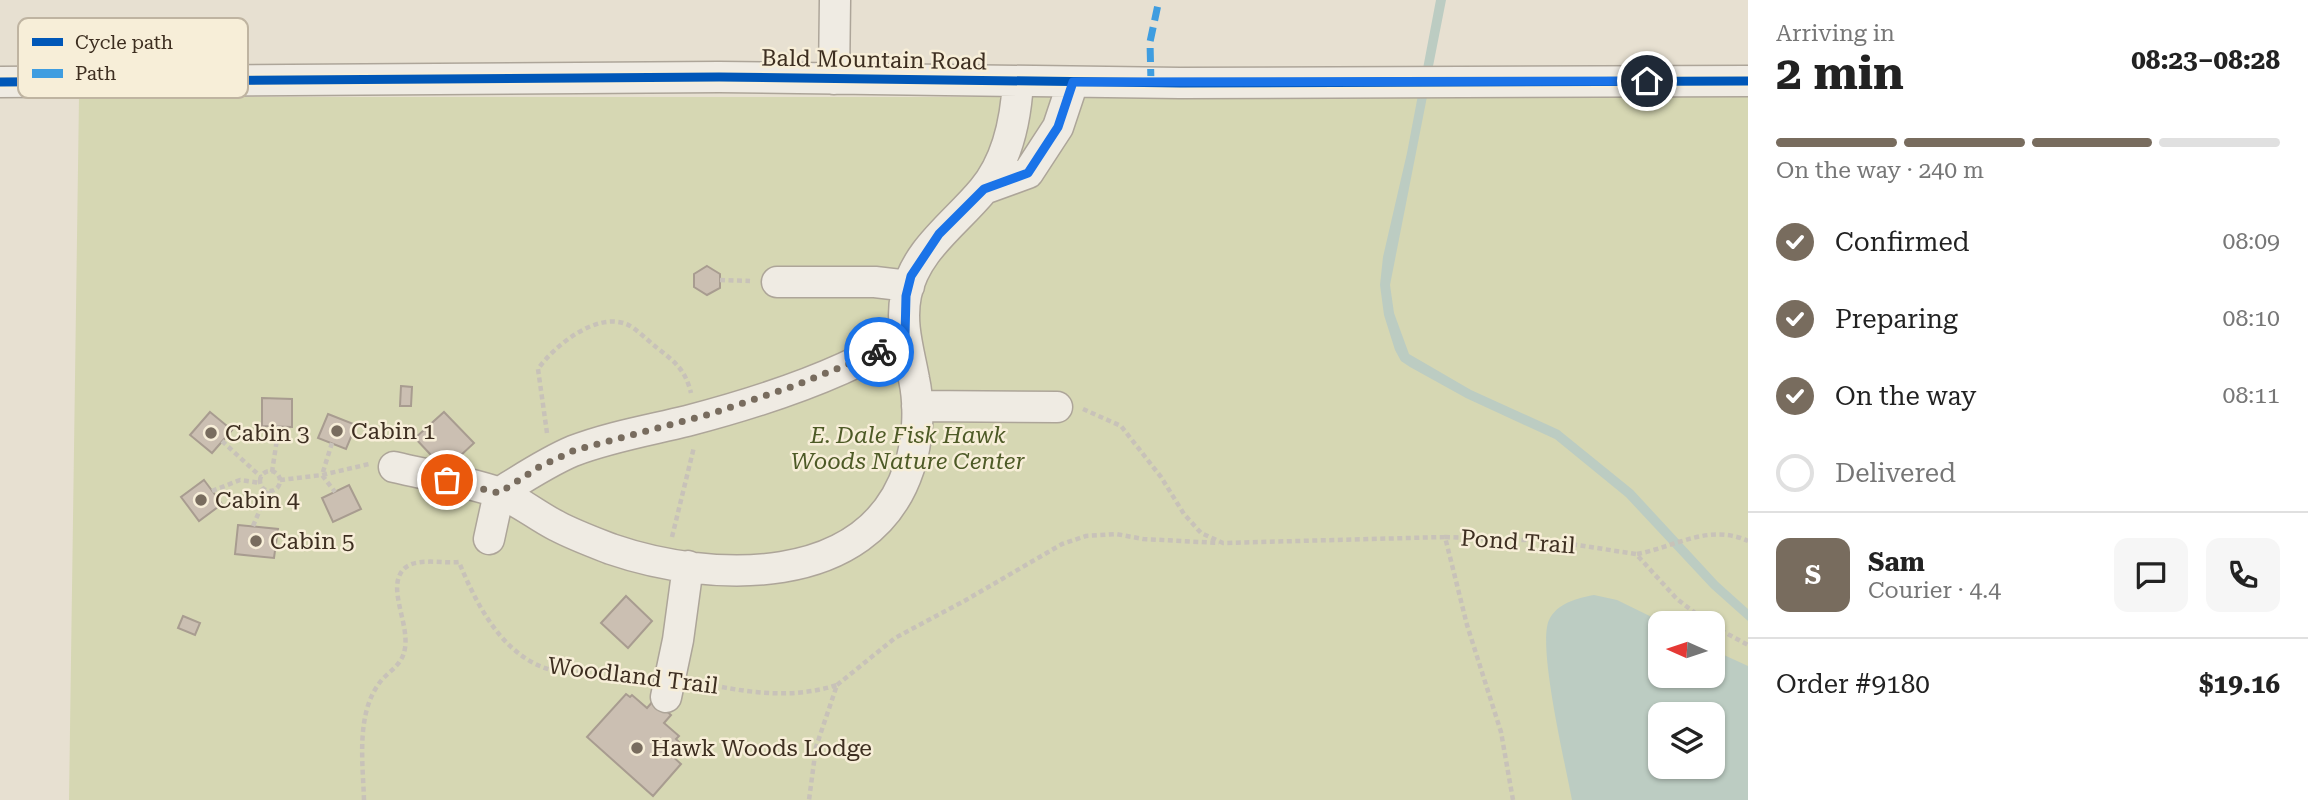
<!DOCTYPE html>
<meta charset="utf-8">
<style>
body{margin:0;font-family:"Roboto Serif",serif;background:#f6f6f6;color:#222;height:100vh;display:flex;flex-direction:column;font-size:26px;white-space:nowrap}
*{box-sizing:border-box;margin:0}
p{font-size:23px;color:#767676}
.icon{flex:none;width:38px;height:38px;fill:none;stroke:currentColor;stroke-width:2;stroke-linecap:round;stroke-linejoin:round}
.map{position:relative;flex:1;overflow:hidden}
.drawer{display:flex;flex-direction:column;background:#fff;width:560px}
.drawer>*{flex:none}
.needle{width:46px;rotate:273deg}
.buttons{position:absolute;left:1648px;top:611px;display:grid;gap:14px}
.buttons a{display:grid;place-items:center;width:77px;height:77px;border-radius:14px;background:#fff;box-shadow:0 2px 5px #0004;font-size:35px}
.pin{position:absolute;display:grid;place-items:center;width:60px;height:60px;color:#fff;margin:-30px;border:4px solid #fff;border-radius:50%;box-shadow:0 2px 7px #0007}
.courier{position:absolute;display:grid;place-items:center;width:70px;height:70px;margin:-35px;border:5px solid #1a73e8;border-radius:50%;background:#fff;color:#222;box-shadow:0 2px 9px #0007}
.summary em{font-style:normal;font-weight:700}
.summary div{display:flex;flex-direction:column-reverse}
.summary{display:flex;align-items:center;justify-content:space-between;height:119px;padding:0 28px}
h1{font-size:46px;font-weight:700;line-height:52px}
.bar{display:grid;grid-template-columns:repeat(4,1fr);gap:10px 7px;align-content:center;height:84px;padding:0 28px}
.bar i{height:9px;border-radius:5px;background:#e0e0e0}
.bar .current{background:#786c5e}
.bar p{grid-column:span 4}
.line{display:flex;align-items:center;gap:18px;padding:0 28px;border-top:2px solid #e0e0e0}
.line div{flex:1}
.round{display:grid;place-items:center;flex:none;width:74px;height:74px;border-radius:14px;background:#f6f6f6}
ol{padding:0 28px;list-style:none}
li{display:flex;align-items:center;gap:21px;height:77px}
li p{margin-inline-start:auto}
li .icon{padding:7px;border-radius:50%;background:#786c5e;color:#fff;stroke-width:4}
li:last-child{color:#767676}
li i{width:38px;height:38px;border:4px solid #e0e0e0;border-radius:50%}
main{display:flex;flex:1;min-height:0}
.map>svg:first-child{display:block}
.green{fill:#d6d7b3;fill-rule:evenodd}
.water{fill:#bcccc2;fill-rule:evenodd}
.building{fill:#cbbfb2;stroke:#a89c90;stroke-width:2}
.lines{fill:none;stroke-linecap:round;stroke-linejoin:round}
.minor-casing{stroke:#ada599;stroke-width:33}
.path{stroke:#c8c2b9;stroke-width:4.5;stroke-dasharray:5 3.5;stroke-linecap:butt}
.minor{stroke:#efebe3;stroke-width:30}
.quiet{stroke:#3f9de0;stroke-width:7;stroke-dasharray:14 7;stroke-linecap:butt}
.cycleway-casing{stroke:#f7eed8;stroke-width:13}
.cycleway{stroke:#0057b8;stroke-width:9}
.done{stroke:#786c5e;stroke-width:7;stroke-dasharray:0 12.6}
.route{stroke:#1a73e8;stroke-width:9}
.poi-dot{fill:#786c5e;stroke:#f7eed8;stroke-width:2.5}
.labels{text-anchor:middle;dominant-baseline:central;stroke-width:5;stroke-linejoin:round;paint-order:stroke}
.street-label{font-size:23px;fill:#3d2e20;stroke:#f7eed8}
.poi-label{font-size:23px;fill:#3d2e20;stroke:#f7eed8;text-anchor:start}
.park-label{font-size:23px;font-style:italic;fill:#4d5a26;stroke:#f7eed8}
.key{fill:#f7eed8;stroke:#bfb4a1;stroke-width:2}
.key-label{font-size:19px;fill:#3d2e20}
</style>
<main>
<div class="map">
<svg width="1748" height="800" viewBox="0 0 1748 800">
<rect width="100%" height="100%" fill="#e7e0d1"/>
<!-- green -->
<path class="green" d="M 79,97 L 1748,97 L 1748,800 L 69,800 ZM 1661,623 L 1713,623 L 1713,676 L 1661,676 ZM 1661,714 L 1713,714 L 1713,766 L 1661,766 Z"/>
<!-- water -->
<path class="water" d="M 1436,0 L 1446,0 L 1390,285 L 1394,313 L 1409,354 L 1471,390 L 1559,430 L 1633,490 L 1718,582 L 1748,609 L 1748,621 L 1711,588 L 1626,497 L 1555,439 L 1466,398 L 1410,367 L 1401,361 L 1395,350 L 1384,315 L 1380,285 L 1383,257 L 1407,153 Z
M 1594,595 L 1617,600 L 1664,623 L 1661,623 L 1661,676 L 1713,676 L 1713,650 L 1748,666 L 1748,800 L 1572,800 C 1566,767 1537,646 1549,620 C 1557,603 1578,598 1594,595 ZM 1661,714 L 1713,714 L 1713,766 L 1661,766 Z"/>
<!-- building -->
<path class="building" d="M 707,266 L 720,274 L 720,288 L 707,295 L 694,287 L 694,274 Z
M 401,386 L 412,387 L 411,406 L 400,406 Z
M 262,398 L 292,399 L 292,427 L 262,426 Z
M 210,412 L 232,430 L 212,453 L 190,435 Z
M 444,412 L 474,443 L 445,470 L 415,438 Z
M 328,414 L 356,425 L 346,449 L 318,438 Z
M 204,480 L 222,504 L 199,521 L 181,497 Z
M 349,485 L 361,509 L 333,522 L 322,498 Z
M 238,525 L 278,529 L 274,558 L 235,554 Z
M 626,596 L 652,621 L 628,648 L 601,623 Z
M 183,616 L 200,623 L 195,635 L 178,628 Z
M 626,694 L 630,697 L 632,695 L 647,708 L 654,700 L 671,715 L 664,723 L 679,736 L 676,739 L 680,743 L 670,754 L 681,764 L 653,796 L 587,737 Z"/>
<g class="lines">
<!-- minor casing -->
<g class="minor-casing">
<path id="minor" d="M 834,79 L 835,0
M 0,82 L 719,77 L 1180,83 L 1748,81
M 984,189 L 1028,173 L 1058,127 L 1073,82
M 777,282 L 875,282 L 909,286
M 917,406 L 1057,407
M 394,467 C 428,475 464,481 497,492 C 518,500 537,516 557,526 C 574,535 593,542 611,549 C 710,583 869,590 909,468 C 918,441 920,407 914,379 C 909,351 900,324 906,295 C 915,250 955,224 983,190 C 1008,160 1016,119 1018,81
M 489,539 L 499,493 C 523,478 547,462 573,451 C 609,437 650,430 687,421 C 756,403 846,374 905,335
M 666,697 L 678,640 L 688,566"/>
</g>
<!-- path -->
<path class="path" d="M 720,280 L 750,281
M 1083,409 L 1121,426 L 1161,477 L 1184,514 L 1201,533 L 1223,543 L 1445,537
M 547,433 L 538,369 C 554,346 596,312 626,324 C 636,328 647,340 656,347 C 675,362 685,369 691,393
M 222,441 L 261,477
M 332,443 L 322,475 L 335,492
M260 481a10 10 0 1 1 20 0a10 10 0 1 1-20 0Z
M 272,472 L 279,426
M 280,480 L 322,475 L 369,464
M 212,491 L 240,480 L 260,483
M 253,526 L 268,491
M 672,537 L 694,447
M 1637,554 C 1675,547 1709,523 1748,541
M 1713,626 L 1748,645
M 697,682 C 743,692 791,700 837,685 L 816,747 L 809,800
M 837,685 L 895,638 L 966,600 L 1062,544 L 1086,536 L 1116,534 L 1143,539 L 1219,543
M 364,800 C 363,765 356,716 378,685 C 388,670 402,667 405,648 C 409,623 388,590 402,571 C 413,556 443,564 459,562 C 479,611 511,672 573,673 C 580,673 587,670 594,670 C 611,670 627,673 643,674
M 1513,800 L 1501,732 L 1467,625 L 1445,537 L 1551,541 L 1636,554 L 1677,599 L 1708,623"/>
<!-- minor -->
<use href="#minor" class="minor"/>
<!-- quiet -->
<path class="quiet" d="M 1151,83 L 1150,42 L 1159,0"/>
<!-- cycleway casing -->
<g class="cycleway-casing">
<path id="cycleway" d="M 0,82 L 719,77 L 1180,83 L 1748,81"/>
</g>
<!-- cycleway -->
<use href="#cycleway" class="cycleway"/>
</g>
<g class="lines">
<!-- done -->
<path class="done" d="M 447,480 L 499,493 L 539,467 L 575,450 L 707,415 L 791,387 L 879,352"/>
<!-- route -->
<path class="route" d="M 879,352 L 905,335 L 906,296 L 911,276 L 939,234 L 984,189 L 1028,173 L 1058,127 L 1073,82 L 1647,81"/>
</g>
<!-- markers -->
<g class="poi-dot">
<circle cx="337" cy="431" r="7"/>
<circle cx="211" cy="433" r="7"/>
<circle cx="201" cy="500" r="7"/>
<circle cx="256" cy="541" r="7"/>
<circle cx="637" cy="748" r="7"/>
</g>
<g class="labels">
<!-- street labels -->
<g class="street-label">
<text transform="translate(874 60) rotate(1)">Bald Mountain Road</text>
<text transform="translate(1518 542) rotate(4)">Pond Trail</text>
<text transform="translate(633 676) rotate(7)">Woodland Trail</text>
</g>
<!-- poi labels -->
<g class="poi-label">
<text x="351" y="431">Cabin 1</text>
<text x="225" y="433">Cabin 3</text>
<text x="215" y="500">Cabin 4</text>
<text x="270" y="541">Cabin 5</text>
<text x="651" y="748">Hawk Woods Lodge</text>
</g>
<!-- park labels -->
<g class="park-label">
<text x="908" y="435">E. Dale Fisk Hawk<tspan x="908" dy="26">Woods Nature Center</tspan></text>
</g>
</g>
<!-- legend -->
<rect x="18" y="18" width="230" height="80" rx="10" class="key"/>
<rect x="32" y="38" width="31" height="8" fill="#0057b8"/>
<rect x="32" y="69" width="31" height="9" fill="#3f9de0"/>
<g class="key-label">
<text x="75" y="49">Cycle path</text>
<text x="75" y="80">Path</text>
</g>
</svg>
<div class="buttons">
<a><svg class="needle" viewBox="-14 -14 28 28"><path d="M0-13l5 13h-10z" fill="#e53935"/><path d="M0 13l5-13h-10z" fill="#767676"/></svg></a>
<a><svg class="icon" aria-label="layers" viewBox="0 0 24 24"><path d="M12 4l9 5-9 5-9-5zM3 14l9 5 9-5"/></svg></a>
</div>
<div class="pin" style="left:447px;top:480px;background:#ea580c"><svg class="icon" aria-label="bag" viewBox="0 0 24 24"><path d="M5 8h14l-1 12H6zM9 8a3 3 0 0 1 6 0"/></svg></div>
<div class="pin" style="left:1647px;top:81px;background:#1f2937"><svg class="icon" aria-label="home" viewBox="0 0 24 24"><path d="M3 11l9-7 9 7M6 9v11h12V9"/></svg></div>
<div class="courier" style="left:879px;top:352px"><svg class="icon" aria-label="bike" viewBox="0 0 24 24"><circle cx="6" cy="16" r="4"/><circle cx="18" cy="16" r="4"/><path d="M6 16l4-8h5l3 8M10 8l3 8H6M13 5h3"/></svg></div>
</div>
<section class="drawer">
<div class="summary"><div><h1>2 min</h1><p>Arriving in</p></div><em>08:23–08:28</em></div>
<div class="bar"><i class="current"></i><i class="current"></i><i class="current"></i><i></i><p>On the way · 240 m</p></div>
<ol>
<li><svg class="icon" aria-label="check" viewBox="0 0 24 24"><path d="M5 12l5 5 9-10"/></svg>Confirmed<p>08:09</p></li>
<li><svg class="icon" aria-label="check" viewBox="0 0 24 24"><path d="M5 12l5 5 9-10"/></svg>Preparing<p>08:10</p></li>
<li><svg class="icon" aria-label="check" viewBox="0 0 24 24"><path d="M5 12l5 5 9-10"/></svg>On the way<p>08:11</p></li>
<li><i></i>Delivered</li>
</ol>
<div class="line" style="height:126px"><b class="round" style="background:#786c5e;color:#fff">S</b><div><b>Sam</b><p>Courier · 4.4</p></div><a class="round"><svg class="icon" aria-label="chat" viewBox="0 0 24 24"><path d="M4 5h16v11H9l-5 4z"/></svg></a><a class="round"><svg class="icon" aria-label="phone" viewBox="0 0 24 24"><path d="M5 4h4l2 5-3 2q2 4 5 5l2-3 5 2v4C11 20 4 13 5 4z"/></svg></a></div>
<div class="line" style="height:91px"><div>Order #9180</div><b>$19.16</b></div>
</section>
</main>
